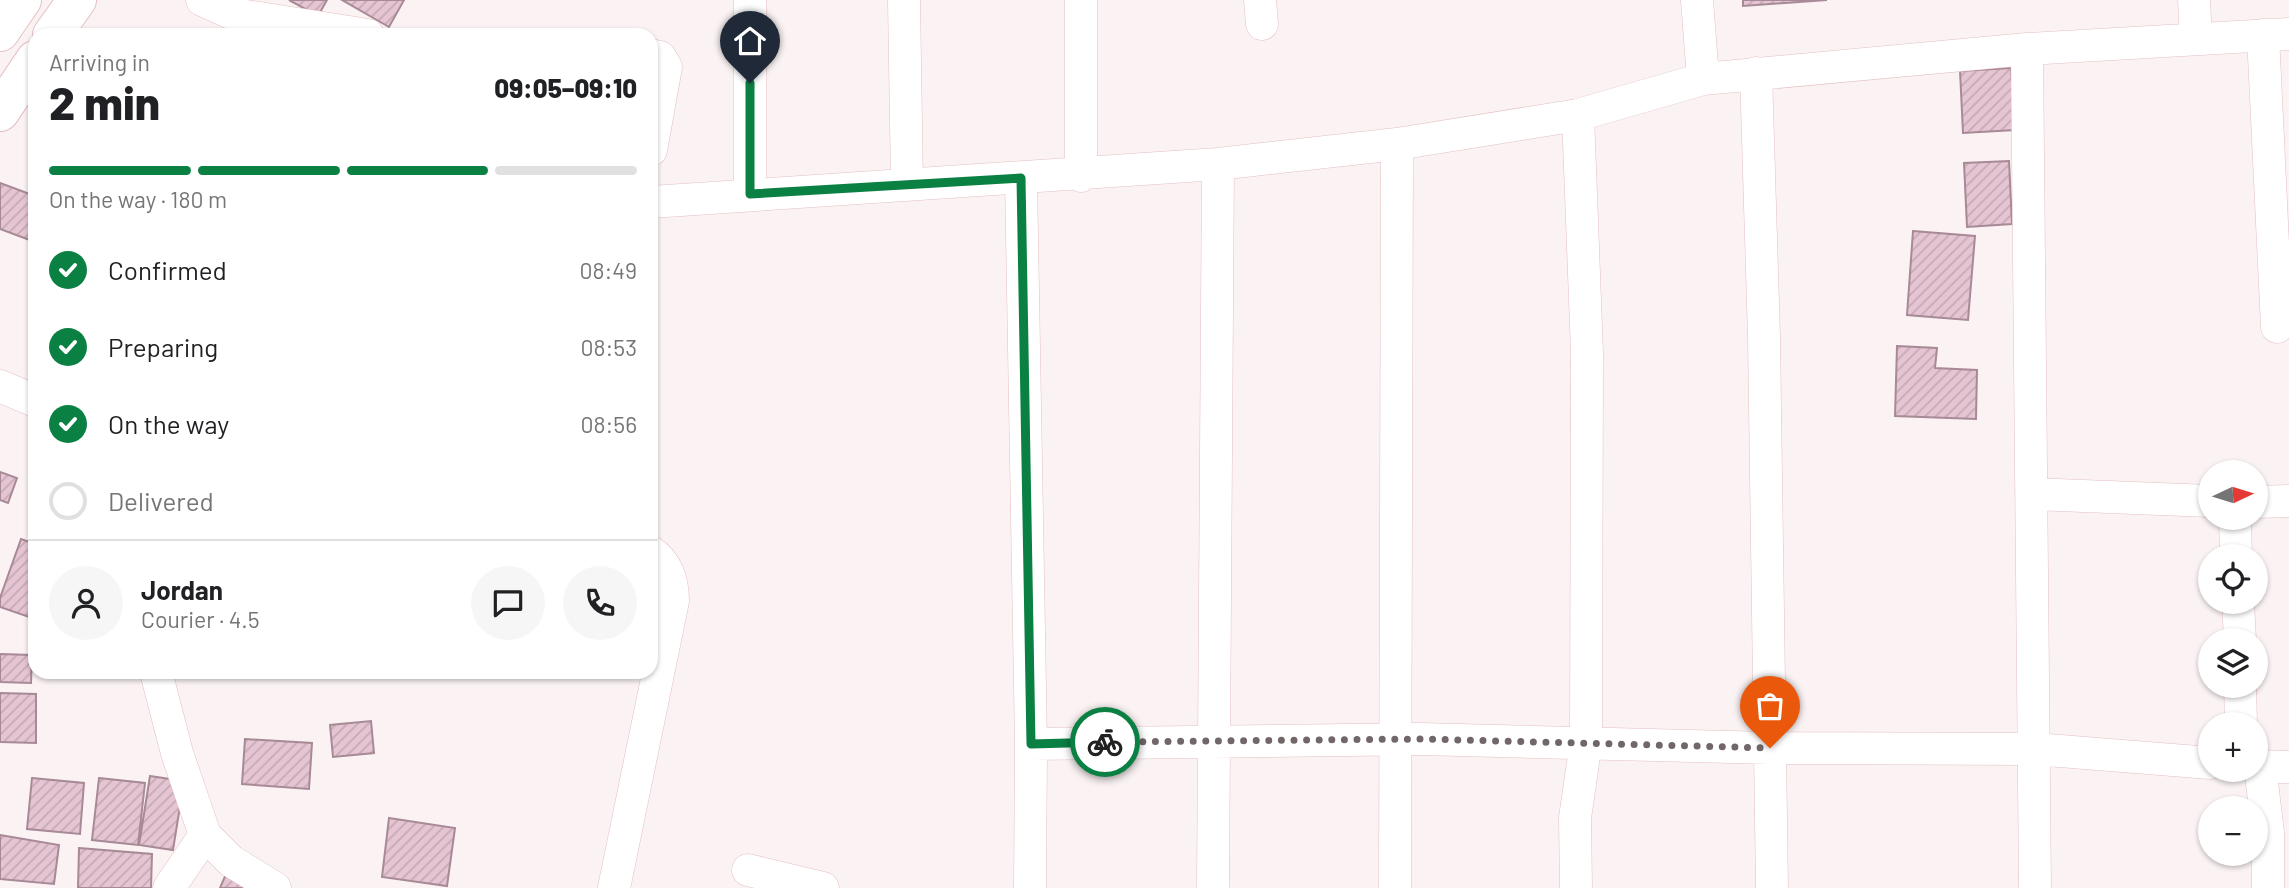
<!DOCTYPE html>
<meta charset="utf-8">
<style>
body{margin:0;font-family:Barlow,sans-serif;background:#f6f6f6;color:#202124;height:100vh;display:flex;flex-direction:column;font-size:26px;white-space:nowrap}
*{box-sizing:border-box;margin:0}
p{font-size:23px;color:#757577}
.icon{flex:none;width:38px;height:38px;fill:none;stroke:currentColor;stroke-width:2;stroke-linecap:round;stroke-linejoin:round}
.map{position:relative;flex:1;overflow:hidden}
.side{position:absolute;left:28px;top:28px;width:630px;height:651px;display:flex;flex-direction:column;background:#fff;border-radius:21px;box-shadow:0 2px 5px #0004}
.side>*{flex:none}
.needle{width:46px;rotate:86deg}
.fabs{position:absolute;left:2198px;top:460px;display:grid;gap:14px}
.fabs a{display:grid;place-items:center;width:70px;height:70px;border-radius:50%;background:#fff;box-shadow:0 2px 5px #0004;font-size:35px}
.pin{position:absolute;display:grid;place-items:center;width:60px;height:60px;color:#fff;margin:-72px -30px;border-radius:50% 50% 50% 0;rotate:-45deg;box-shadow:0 0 7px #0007}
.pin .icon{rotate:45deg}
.courier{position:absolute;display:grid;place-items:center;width:70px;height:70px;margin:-35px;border:5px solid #0b8043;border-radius:50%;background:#fff;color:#222;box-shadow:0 2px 9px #0007}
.summary em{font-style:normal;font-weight:800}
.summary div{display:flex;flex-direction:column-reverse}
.summary{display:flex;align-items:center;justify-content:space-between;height:119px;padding:0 21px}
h1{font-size:46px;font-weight:800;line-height:52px}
.bar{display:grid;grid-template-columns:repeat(4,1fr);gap:10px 7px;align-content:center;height:84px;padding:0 21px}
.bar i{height:9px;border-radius:5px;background:#e0e0e0}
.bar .selected{background:#0b8043}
.bar p{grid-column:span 4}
.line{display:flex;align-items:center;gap:18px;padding:0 21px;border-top:2px solid #e0e0e0}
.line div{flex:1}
.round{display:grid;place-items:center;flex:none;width:74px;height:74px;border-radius:37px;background:#f6f6f6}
ol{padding:0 21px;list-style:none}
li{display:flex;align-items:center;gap:21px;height:77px}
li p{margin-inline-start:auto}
li .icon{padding:7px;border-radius:50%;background:#0b8043;color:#fff;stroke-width:4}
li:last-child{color:#757577}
li i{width:38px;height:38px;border:4px solid #e0e0e0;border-radius:50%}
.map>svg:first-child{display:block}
.building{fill:url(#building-hatch);stroke:#a88996;stroke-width:2}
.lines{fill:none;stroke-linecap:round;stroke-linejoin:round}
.minor-casing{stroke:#e4bfc2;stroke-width:33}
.trunk-casing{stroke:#e4bfc2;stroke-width:40}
.minor{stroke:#fff;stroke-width:32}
.trunk{stroke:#fff;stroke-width:38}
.done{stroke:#726768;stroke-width:7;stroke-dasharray:0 12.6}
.route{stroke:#0b8043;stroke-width:9}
</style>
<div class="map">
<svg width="2289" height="888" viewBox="0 0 2289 888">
<defs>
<pattern id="building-hatch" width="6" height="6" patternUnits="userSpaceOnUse" patternTransform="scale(1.75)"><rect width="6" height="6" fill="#e6c5d3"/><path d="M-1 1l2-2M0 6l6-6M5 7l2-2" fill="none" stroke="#c5a9b5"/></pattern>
</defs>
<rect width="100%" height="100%" fill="#fbf3f3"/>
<!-- building -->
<path class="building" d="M 289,0 L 327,0 L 318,16 Z
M 342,0 L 404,0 L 389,27 Z
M 1743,0 L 1827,0 L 1743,6 Z
M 2011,68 L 2015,130 L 1963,133 L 1960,71 Z
M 2009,161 L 2012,224 L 1967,227 L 1964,163 Z
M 0,183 L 35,196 L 35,242 L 0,229 Z
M 1913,231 L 1975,236 L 1968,320 L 1907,315 Z
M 1897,346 L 1937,348 L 1935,368 L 1977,370 L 1976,419 L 1895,416 Z
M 0,472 L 17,478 L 8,503 L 0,500 Z
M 21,539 L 35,544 L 35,608 L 32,618 L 0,607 L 0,598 Z
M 0,654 L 32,655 L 31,683 L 0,682 Z
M 0,693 L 36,694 L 36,743 L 0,742 Z
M 371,721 L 374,753 L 333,757 L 330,725 Z
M 245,739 L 312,743 L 309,789 L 242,784 Z
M 150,776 L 184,781 L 173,850 L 139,845 Z
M 32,778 L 84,783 L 80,834 L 27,829 Z
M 99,778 L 145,783 L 138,845 L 92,840 Z
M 389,818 L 455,828 L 447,886 L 382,877 Z
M 0,835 L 59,845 L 54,884 L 0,879 Z
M 79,848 L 152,854 L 151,888 L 78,888 Z
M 226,874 L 258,888 L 220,888 Z"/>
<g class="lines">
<!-- minor casing -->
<g class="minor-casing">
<path id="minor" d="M 202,0 L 233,14 L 368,35
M 904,0 L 907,185
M 1260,0 L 1262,24
M 1697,0 L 1703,79
M 2194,0 L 2196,39
M 2263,35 L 2277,327
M 2027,49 L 2035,888
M 651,55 L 660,57 L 666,67 L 651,150
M 1756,73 L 1764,337 L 1772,888
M 1081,176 L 1081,0
M 1021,178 L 1031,744 L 1030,888
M 750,194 L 750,0
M 651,202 L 1218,164 L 1397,144 L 1578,115 L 1703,79 L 2027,49 L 2289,34
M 0,386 L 35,401
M 2032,494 L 2210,501
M 2256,502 L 2289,501
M 2235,518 L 2236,556
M 2238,602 L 2240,640
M 156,672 L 177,753 L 205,835 L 169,888
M 2240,686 L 2241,724
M 1031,744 L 1421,739 L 1770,748 L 2035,749 L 2210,763
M 2256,766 L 2289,767
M 2260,766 L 2268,833 L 2268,888
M 205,835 L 231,861 L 275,888
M 748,870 L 823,888
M 614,888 L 673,601 C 673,581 668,564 651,552
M 1213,888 L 1218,164
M 1395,888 L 1397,144
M 1576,888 L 1575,818 L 1586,742 L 1587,353 L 1578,115"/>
</g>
<!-- trunk casing -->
<g class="trunk-casing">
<path id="trunk" d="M 0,32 L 22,0
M 52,35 L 77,0
M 0,112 L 35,60"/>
</g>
<!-- minor -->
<use href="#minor" class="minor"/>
<!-- trunk -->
<use href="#trunk" class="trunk"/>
</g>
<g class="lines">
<!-- done -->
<path class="done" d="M 1105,742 L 1421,739 L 1770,748"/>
<!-- route -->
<path class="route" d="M 750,83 L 750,194 L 1021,178 L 1031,744 L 1105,742"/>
</g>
</svg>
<div class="fabs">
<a><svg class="needle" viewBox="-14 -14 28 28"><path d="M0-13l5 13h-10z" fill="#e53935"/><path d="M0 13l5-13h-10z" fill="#757577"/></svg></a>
<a><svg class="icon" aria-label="locate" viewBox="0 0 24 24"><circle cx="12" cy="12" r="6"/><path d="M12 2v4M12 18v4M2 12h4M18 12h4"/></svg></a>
<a><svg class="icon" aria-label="layers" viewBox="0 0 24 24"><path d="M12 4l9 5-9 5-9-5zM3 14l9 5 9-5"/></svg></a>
<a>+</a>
<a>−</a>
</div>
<div class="pin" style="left:1770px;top:748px;background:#ea580c"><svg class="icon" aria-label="bag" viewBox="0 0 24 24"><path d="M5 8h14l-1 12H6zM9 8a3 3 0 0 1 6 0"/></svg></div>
<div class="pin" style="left:750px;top:83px;background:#1f2937"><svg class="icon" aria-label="home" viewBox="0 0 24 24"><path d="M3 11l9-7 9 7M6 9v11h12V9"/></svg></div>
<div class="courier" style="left:1105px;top:742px"><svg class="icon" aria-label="bike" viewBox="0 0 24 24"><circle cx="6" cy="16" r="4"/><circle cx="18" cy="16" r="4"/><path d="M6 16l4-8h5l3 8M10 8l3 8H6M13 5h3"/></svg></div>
<section class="side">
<div class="summary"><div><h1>2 min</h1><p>Arriving in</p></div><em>09:05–09:10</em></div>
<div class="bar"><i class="selected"></i><i class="selected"></i><i class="selected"></i><i></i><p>On the way · 180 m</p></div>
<ol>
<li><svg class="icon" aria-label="check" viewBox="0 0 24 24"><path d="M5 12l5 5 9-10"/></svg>Confirmed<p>08:49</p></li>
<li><svg class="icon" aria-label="check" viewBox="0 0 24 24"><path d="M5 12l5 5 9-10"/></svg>Preparing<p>08:53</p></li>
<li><svg class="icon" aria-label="check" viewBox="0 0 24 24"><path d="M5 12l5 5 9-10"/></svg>On the way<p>08:56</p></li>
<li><i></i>Delivered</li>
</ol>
<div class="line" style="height:126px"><a class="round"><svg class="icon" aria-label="person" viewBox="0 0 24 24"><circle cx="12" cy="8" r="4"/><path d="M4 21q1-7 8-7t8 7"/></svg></a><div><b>Jordan</b><p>Courier · 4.5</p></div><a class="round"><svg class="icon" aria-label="chat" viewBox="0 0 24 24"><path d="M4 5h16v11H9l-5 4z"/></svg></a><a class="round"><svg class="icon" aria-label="phone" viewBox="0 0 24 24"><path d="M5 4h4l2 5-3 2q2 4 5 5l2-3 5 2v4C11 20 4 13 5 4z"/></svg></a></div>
</section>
</div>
